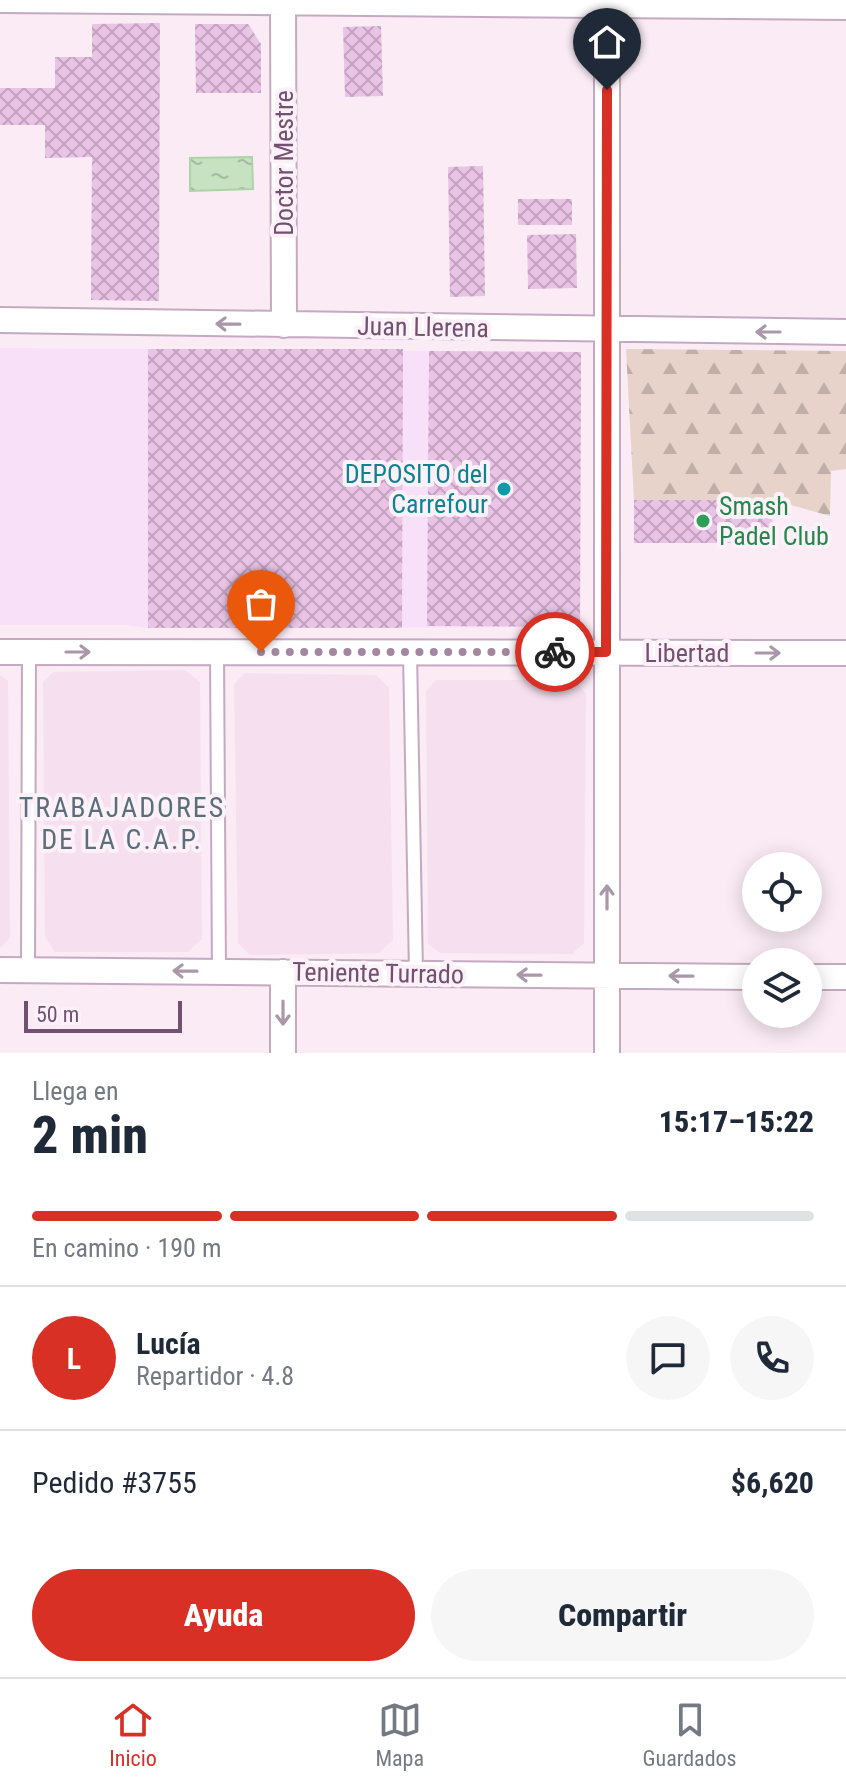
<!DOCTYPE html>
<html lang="es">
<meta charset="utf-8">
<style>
body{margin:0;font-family:"Roboto Condensed",sans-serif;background:#f6f6f7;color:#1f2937;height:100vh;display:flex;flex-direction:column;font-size:30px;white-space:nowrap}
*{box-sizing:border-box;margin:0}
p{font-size:26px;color:#747a83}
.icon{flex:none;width:44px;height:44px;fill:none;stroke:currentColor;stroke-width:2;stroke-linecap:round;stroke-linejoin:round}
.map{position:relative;height:1053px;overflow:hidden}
.details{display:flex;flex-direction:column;background:#fff;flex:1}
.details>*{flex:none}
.tools{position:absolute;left:742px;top:852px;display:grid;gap:16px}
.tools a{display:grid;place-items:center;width:80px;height:80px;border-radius:50%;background:#fff;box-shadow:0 4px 20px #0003;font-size:40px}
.scale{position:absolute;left:24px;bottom:20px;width:158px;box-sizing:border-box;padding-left:8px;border:4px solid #725170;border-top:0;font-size:22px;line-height:28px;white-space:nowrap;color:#725170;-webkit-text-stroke:6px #fdf1f9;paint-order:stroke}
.pin{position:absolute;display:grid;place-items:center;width:68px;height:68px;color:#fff;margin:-82px -34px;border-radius:50% 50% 50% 0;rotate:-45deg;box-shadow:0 0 8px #0007}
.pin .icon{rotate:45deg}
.courier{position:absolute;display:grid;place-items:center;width:80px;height:80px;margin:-40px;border:6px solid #d93025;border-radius:50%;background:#fff;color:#222;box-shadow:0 2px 10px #0007}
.overview em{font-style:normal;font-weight:800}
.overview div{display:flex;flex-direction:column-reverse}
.overview{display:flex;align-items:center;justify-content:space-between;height:136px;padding:0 32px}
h1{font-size:52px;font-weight:800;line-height:60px}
.bar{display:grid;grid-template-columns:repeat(4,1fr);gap:12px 8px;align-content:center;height:96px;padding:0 32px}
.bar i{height:10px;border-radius:6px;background:#e0e1e3}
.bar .active{background:#d93025}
.bar p{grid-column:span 4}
.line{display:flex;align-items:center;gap:20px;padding:0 32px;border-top:2px solid #e0e1e3}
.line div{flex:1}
.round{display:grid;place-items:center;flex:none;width:84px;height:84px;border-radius:42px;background:#f6f6f7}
.action{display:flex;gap:16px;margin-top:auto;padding:16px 32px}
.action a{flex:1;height:92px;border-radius:48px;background:#d93025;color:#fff;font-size:32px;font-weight:800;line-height:92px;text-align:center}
.action a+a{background:#f6f6f7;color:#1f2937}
.tabs{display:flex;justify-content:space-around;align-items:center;height:112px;border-top:2px solid #e0e1e3;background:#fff;font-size:22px;color:#747a83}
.tabs a{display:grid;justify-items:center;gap:4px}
.tabs .active{color:#d93025}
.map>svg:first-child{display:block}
.residential{fill:#f6e0f0}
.commercial{fill:#f9e0f9}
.forest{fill:url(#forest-firs)}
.water{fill:url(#water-ripples);stroke:#aed3a9;stroke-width:2}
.building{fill:url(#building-cross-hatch)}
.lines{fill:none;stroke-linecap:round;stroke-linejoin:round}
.lane-casing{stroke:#c4aac0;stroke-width:16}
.street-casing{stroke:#c4aac0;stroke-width:28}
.lane{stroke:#fff;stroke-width:12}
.street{stroke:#fff;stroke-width:24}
.oneway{stroke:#aa97a9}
.done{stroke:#a2879f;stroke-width:8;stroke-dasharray:0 14.4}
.route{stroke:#d93025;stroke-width:10}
.culture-dot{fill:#0f9aa8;stroke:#fdf1f9;stroke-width:3}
.leisure-dot{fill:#2e9e5b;stroke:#fdf1f9;stroke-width:3}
.labels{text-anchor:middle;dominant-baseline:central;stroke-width:8;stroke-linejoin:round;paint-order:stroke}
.street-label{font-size:26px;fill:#725170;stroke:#fdf1f9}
.culture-label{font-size:26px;fill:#0d838f;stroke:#fdf1f9;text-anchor:end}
.leisure-label{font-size:26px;fill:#27864d;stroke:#fdf1f9;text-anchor:start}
.neighbourhood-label{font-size:28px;letter-spacing:2px;fill:#5b6f7b;stroke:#fdf1f9}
</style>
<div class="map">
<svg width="846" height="1053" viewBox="0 0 846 1053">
<defs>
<pattern id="forest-firs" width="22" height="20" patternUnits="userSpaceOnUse" patternTransform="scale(2)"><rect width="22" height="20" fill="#e7d3ca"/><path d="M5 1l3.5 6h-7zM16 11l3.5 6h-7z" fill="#c0aea8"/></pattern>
<pattern id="water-ripples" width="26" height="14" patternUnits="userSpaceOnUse" patternTransform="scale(2)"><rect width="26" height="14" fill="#c6e2c1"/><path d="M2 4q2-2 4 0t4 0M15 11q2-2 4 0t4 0" fill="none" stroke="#a5baa1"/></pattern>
<pattern id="building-cross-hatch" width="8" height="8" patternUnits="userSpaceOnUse" patternTransform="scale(2)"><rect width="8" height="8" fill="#eac4e6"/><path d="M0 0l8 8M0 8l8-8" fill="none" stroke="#c2a2bf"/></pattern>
</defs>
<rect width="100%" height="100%" fill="#faebf5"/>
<!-- residential -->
<path class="residential" d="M 185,670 L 200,682 L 202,939 L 188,952 L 55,952 L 45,937 L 43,682 L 53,672 Z
M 245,673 L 376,675 L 389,688 L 393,940 L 379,953 L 250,955 L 238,943 L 234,684 Z
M 0,675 L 8,681 L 10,938 L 0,948 Z
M 436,680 L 575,680 L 586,694 L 584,943 L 572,954 L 440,953 L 428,944 L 426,691 Z"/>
<!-- commercial -->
<path class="commercial" d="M 0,348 L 581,352 L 580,627 L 148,628 L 127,625 L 0,625 Z"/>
<!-- forest -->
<path class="forest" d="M 626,349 L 846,351 L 846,469 L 831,471 L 830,516 L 773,500 L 634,500 Z"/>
<!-- water -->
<path class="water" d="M 252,157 L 253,189 L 190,191 L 190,158 Z"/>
<!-- building -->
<path class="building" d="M 160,23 L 159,301 L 91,300 L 92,157 L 45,158 L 45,125 L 0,125 L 0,88 L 55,88 L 55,57 L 92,57 L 92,24 Z
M 195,24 L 248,24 L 261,44 L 261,93 L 196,93 Z
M 381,26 L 383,96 L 345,97 L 343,27 Z
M 483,166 L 485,296 L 450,297 L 448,167 Z
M 518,199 L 572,199 L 572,225 L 518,225 Z
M 576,234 L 577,288 L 528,289 L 527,235 Z
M 148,349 L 403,349 L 402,628 L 148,628 Z
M 429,351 L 581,352 L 580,627 L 427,626 Z
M 634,500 L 773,500 L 772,543 L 634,543 Z"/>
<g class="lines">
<!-- lane casing -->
<g class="lane-casing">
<path id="lane" d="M 217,653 L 219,972
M 410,653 L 416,973
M 28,970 L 29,652"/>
</g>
<!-- street casing -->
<g class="street-casing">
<path id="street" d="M 0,0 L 846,7
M 283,0 L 284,325
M 0,320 L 846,332
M 0,652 L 846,653
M 0,970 L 756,977
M 808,977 L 846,977
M 283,1053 L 283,972
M 607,1053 L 607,0"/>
</g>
<!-- lane -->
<use href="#lane" class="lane"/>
<!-- street -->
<use href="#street" class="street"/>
</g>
<!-- one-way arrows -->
<defs><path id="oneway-shaft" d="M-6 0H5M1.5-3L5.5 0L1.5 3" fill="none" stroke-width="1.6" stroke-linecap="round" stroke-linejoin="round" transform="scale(2)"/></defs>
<g class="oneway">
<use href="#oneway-shaft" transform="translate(228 324) rotate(-179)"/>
<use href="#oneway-shaft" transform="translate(768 332) rotate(-180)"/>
<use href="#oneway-shaft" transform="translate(78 652)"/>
<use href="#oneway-shaft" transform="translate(768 653)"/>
<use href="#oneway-shaft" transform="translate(607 897) rotate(-90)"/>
<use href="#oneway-shaft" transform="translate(185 971) rotate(-179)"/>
<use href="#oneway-shaft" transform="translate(529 975) rotate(-179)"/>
<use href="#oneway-shaft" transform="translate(681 976) rotate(-179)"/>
<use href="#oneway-shaft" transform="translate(283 1013) rotate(90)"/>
</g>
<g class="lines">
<!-- done -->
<path class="done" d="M 261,652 L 555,652"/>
<!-- route -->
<path class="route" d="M 555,652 L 606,652 L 607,90"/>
</g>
<!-- markers -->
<circle class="culture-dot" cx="504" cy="489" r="8"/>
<circle class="leisure-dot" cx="703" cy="521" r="8"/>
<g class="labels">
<!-- street labels -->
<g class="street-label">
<text transform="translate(284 163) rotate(-90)">Doctor Mestre</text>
<text transform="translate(423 327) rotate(1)">Juan Llerena</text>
<text x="687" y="653">Libertad</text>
<text transform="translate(378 973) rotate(1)">Teniente Turrado</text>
</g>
<!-- culture labels -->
<g class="culture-label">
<text x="488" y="474">DEPOSITO del<tspan x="488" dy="30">Carrefour</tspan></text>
</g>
<!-- leisure labels -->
<g class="leisure-label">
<text x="719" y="506">Smash<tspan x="719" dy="30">Padel Club</tspan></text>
</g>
<!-- neighbourhood labels -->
<g class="neighbourhood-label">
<text x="122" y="807">TRABAJADORES<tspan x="122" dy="32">DE LA C.A.P.</tspan></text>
</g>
</g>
</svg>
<div class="tools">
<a><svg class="icon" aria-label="locate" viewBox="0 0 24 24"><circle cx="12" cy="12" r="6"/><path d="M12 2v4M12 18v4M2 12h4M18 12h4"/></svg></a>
<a><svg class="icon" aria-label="layers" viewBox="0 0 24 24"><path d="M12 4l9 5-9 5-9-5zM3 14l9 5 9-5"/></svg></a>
</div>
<div class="scale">50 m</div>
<div class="pin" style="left:261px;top:652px;background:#ea580c"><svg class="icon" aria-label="bag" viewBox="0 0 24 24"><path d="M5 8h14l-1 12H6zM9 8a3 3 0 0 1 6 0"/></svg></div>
<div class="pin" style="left:607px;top:90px;background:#1f2937"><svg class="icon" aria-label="home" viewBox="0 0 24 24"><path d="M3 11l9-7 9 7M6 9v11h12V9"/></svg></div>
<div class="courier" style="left:555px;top:652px"><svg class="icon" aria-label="bike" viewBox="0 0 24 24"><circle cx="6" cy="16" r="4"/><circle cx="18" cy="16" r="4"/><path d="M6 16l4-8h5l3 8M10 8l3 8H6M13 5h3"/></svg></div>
</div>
<section class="details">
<div class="overview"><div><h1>2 min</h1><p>Llega en</p></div><em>15:17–15:22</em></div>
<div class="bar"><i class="active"></i><i class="active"></i><i class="active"></i><i></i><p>En camino · 190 m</p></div>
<div class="line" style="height:144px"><b class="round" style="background:#d93025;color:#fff">L</b><div><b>Lucía</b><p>Repartidor · 4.8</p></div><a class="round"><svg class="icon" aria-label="chat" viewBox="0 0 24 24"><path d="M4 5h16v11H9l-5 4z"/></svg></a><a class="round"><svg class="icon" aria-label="phone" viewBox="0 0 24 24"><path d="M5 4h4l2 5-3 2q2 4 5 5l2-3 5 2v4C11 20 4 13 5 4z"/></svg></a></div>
<div class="line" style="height:104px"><div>Pedido #3755</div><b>$6,620</b></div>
<div class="action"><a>Ayuda</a><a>Compartir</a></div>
</section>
<nav class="tabs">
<a class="active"><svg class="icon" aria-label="home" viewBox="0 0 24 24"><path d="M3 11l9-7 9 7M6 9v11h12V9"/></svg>Inicio</a>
<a><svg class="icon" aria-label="map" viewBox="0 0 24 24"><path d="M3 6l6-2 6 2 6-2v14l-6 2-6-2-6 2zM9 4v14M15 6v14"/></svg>Mapa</a>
<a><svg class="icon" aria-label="saved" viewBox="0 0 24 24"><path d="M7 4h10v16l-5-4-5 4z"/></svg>Guardados</a>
</nav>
